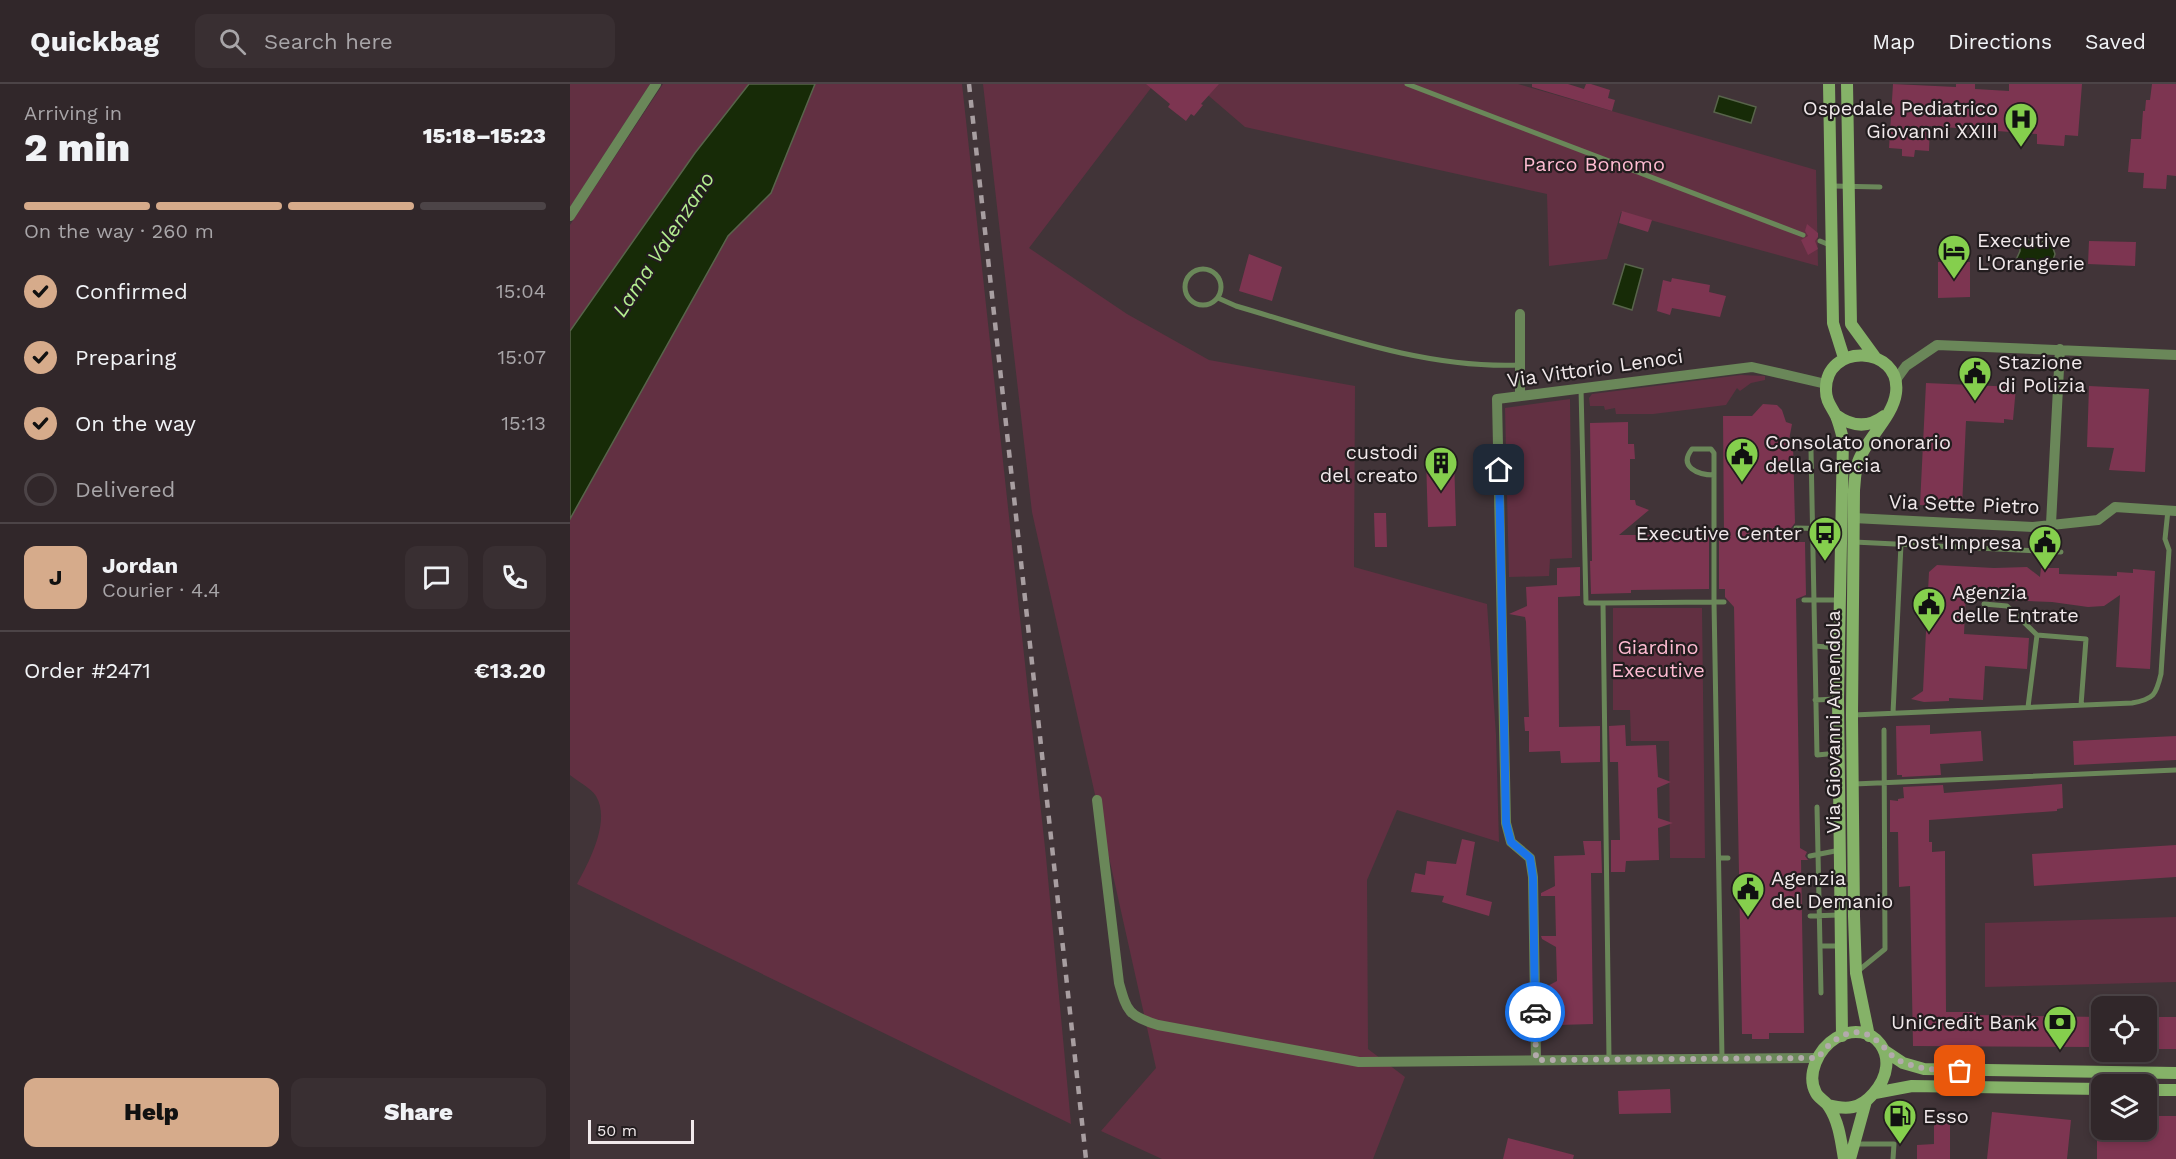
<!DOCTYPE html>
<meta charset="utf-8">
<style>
body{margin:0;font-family:"Work Sans",sans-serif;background:#392f32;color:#f1f3f6;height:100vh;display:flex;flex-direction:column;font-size:22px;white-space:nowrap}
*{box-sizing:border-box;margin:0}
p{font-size:20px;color:#a8a5a8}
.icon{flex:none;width:33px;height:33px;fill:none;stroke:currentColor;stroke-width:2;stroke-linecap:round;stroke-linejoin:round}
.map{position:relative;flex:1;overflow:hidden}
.panel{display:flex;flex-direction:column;background:#31272a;width:570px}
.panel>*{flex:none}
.fabs{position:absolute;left:1521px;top:912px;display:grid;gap:12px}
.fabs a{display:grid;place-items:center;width:66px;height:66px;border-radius:12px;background:#31272a;box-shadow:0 3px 9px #0003,0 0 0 2px #4c4447;font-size:30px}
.scale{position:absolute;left:18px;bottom:15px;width:106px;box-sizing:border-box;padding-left:6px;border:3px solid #f1e9eb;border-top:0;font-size:16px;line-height:21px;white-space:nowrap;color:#f1e9eb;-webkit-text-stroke:4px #231d1f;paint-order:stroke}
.pin{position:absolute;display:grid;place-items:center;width:51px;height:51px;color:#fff;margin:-26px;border-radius:12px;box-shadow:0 3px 9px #0006}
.courier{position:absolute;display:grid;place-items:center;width:60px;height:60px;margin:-30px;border:4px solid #1a73e8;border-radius:50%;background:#fff;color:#222;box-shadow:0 2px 8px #0007}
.summary em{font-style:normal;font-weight:800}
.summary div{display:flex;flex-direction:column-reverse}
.summary{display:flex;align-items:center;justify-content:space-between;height:102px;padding:0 24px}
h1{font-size:39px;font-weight:800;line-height:45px}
.bar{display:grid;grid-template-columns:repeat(4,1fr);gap:9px 6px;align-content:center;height:72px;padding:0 24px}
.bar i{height:8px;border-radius:4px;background:#4c4447}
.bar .current{background:#d6ab8b}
.bar p{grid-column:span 4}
.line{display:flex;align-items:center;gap:15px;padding:0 24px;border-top:2px solid #4c4447}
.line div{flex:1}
.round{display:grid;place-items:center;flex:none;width:63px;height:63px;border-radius:12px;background:#392f32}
ol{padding:0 24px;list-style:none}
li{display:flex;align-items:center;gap:18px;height:66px}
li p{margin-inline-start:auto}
li .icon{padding:6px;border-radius:50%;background:#d6ab8b;color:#111;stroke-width:4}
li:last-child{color:#a8a5a8}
li i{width:33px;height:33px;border:3px solid #4c4447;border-radius:50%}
.action{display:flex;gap:12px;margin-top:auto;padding:12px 24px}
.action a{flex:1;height:69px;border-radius:12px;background:#d6ab8b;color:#111;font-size:24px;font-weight:800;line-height:69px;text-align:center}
.action a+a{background:#392f32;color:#f1f3f6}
header{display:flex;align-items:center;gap:36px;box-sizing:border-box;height:84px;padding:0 30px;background:#31272a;border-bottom:2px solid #4c4447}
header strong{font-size:28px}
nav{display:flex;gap:33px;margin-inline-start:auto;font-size:21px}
.search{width:420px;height:54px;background:#392f32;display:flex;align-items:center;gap:15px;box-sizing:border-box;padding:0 21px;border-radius:12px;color:#a8a5a8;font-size:22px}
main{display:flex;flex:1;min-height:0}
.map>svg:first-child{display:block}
.green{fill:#623042}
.water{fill:#172b07;stroke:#58644b;stroke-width:1.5}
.building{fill:#7d3551}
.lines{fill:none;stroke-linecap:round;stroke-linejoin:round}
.service{stroke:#6a8759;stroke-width:5}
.minor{stroke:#6a8759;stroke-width:10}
.secondary{stroke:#85b268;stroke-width:12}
.rail{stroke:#a89ea1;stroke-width:4.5;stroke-dasharray:8 8;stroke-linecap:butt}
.done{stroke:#b3aaac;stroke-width:6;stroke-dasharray:0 10.8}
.route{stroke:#1a73e8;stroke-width:8}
.labels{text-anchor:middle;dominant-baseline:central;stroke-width:4.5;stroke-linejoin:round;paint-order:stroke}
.poi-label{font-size:20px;fill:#f1e9eb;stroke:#231d1f;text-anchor:start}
.park-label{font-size:20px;fill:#febbd1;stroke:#231d1f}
.street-label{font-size:20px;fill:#f1e9eb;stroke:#231d1f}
.water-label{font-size:21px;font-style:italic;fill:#b4ee90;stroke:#231d1f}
</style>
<header>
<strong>Quickbag</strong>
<div class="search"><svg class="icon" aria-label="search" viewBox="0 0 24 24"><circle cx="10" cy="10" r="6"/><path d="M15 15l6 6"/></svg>Search here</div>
<nav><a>Map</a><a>Directions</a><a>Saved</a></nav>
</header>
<main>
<section class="panel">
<div class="summary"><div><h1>2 min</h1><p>Arriving in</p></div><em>15:18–15:23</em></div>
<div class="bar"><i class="current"></i><i class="current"></i><i class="current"></i><i></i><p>On the way · 260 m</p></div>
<ol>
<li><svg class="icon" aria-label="check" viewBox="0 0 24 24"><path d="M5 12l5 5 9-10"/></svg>Confirmed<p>15:04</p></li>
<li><svg class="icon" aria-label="check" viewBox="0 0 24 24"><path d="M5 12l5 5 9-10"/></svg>Preparing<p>15:07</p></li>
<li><svg class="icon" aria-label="check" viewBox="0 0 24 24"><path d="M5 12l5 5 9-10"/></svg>On the way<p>15:13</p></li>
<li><i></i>Delivered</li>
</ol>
<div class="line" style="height:108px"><b class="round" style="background:#d6ab8b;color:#111">J</b><div><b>Jordan</b><p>Courier · 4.4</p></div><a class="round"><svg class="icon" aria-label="chat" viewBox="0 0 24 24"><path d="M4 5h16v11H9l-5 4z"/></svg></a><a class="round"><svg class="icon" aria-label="phone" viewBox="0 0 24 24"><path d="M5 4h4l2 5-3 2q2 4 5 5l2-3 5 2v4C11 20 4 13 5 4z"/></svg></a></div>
<div class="line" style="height:78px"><div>Order #2471</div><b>€13.20</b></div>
<div class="action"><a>Help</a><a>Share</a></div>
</section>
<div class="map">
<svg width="1606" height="1075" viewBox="0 0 1606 1075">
<rect width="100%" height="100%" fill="#413438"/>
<!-- green -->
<path class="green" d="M 0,0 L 80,0 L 0,123 Z
M 93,0 L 179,0 L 125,69 L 0,247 L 0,141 Z
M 245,0 L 392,0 L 476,773 L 501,1040 L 7,800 C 19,778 41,737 26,712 C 21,704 7,697 0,691 L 0,435 L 158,152 L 201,109 Z
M 413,0 L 584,0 L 459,164 L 557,230 L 639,276 L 785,302 L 784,483 L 917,520 L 926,651 L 929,758 L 827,726 L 797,796 L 798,965 L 835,993 L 803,1075 L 592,1075 L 531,1047 L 586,984 L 462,428 Z
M 625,0 L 948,0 L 1246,86 L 1248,182 L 1051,128 L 1037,175 L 979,182 L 977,110 L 675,43 Z
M 1171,291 L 1195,292 L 1195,296 L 1181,299 L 1170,307 L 1167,304 L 1156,321 L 1083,330 L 1046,330 L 1045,324 L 1035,326 L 1034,322 L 1020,322 L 1019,314 L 1022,310 Z
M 1000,315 L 1002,474 L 980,475 L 979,492 L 939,493 L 935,324 Z
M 1043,524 L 1132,524 L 1135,774 L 1100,774 L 1099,657 L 1061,657 L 1060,626 L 1043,626 Z
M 1606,833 L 1606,898 L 1415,903 L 1415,839 Z"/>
<!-- water -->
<path class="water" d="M 179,0 L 245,0 L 201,109 L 158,152 L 0,435 L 0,247 L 125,69 Z
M 1149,12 L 1186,23 L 1181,39 L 1144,28 Z
M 1456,154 L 1469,161 L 1474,156 L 1481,158 L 1485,170 L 1482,179 L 1476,180 L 1468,176 L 1454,180 L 1446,176 L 1450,167 L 1450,159 Z
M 1055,180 L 1073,185 L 1062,226 L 1043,220 Z"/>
<!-- building -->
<path class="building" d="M 576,0 L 649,0 L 631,20 L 633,21 L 624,32 L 621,30 L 616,37 L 598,23 L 600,20 Z
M 962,0 L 998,0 L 1014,5 L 1016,0 L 1021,0 L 1040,6 L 1038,14 L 1045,16 L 1042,27 L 962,3 Z
M 1323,0 L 1386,3 L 1386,0 L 1405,0 L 1405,5 L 1439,7 L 1439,0 L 1512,0 L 1508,52 L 1495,51 L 1494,62 L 1467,60 L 1467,50 L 1360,42 L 1359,67 L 1345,66 L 1344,73 L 1332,72 L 1332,65 L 1319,64 Z
M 1582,0 L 1606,0 L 1606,92 L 1597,91 L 1596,105 L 1573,104 L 1574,89 L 1558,88 L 1561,55 L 1571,55 L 1573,27 L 1575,27 L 1576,16 L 1580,16 Z
M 1052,127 L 1082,136 L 1078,148 L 1049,139 Z
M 1237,140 L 1248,149 L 1248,153 L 1245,157 L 1248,165 L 1238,171 L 1231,156 L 1238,152 L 1235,147 Z
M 1519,157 L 1566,158 L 1565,182 L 1518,180 Z
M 679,170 L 712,183 L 702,217 L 669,207 Z
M 1368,178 L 1400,178 L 1400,213 L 1368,214 Z
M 1102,194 L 1140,201 L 1139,208 L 1156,212 L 1150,233 L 1102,224 L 1100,231 L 1087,227 L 1093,196 L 1101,198 Z
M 1356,299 L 1446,303 L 1443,336 L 1434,335 L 1434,339 L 1396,337 L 1392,423 L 1350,421 Z
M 1519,302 L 1579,305 L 1575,388 L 1539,386 L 1544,364 L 1517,363 Z
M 1193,320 L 1207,321 L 1212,326 L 1216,338 L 1222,340 L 1219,356 L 1223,360 L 1225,439 L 1221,444 L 1225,449 L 1225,458 L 1235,458 L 1236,511 L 1226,515 L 1230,764 L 1237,768 L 1235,772 L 1238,776 L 1231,776 L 1234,949 L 1199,949 L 1199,955 L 1182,955 L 1182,950 L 1172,950 L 1164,523 L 1155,513 L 1155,505 L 1149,505 L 1149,451 L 1154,451 L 1153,332 L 1182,332 Z
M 1058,338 L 1058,360 L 1064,360 L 1065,375 L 1060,375 L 1060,416 L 1065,416 L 1066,421 L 1079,426 L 1049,451 L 1139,451 L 1139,505 L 1061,506 L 1061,509 L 1021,510 L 1020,477 L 1022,477 L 1020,339 Z
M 884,372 L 886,442 L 858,443 L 856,373 Z
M 804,429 L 816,429 L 817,463 L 805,463 Z
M 1367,481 L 1424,484 L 1457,483 L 1470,493 L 1471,484 L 1489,484 L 1489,490 L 1547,492 L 1547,488 L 1563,489 L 1563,485 L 1585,487 L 1580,585 L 1546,583 L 1550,511 L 1534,522 L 1518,523 L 1482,518 L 1432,516 L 1432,510 L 1396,508 L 1394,550 L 1459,554 L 1457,585 L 1415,582 L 1413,616 L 1379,614 L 1379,617 L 1354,618 L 1341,615 L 1353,607 L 1359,488 Z
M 1010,483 L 1010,512 L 988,513 L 989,643 L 1030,642 L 1030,678 L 991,679 L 990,667 L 959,668 L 959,647 L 955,647 L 954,633 L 959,633 L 956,538 L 955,533 L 939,530 L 957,522 L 956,503 L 987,501 L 987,484 Z
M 1055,641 L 1056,662 L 1086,661 L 1088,693 L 1101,698 L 1087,704 L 1088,734 L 1103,739 L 1088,744 L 1089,776 L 1056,777 L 1055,788 L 1041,788 L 1041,756 L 1050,756 L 1048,678 L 1040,678 L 1039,642 Z
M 1360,641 L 1360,650 L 1411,647 L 1413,677 L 1370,680 L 1371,691 L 1332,693 L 1332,691 L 1327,691 L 1326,642 Z
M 1606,652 L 1606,676 L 1504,681 L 1503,657 Z
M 1492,700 L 1493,724 L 1487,725 L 1487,727 L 1359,736 L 1359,758 L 1362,758 L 1362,768 L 1375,767 L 1376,928 L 1406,928 L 1406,931 L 1532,933 L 1532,963 L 1343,962 L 1340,802 L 1329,803 L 1328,748 L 1320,748 L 1320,716 L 1328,717 L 1328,715 L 1334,714 L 1333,703 L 1373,701 L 1374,709 Z
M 892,755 L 905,758 L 896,811 L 922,818 L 919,832 L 872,818 L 874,812 L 841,808 L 845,789 L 855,791 L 857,777 L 886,780 Z
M 1013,757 L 1031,757 L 1032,789 L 1021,789 L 1023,940 L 988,941 L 987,910 L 972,905 L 987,897 L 986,863 L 972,855 L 971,852 L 986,852 L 985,812 L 971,812 L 971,809 L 985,802 L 984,772 L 1015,771 Z
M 1606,761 L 1606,793 L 1464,802 L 1462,770 Z
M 1576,933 L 1606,933 L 1606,965 L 1576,965 Z
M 1100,1005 L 1101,1029 L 1049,1030 L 1048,1007 Z
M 1422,1028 L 1501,1036 L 1497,1075 L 1417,1075 Z
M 1576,1032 L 1606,1032 L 1606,1075 L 1527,1075 L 1527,1046 L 1576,1046 Z
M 1364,1036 L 1380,1037 L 1380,1075 L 1347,1075 L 1347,1061 L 1364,1060 Z
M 938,1054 L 1004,1071 L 1003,1075 L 933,1075 Z"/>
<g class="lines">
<!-- service -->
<path class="service" d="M 837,0 L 1233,151
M 1262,102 L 1310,103
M 1250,157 L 1262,162
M615 203a18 18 0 1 1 36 0a18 18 0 1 1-36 0Z
M 648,214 L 666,222 C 759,249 853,285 950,281
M 1011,304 L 1016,519 L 1033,519 L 1039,975
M 1241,366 L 1247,671 L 1268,669
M 1144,391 C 1128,391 1108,383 1122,365 L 1141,365 L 1144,369 L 1144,518 L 1154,518
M 1226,444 L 1270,445
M 1284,458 L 1491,468
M 1234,516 L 1268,516
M 1033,519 L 1144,518 L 1152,974
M 1414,520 L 1437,522 L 1467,551 L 1516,555 L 1511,621
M 1245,562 L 1268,564
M 1245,616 L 1267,615
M 1458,623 L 1467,551
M 1323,629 L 1331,460
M 1283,631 L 1562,619 C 1584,615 1586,611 1591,590 L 1599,466 L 1595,455 L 1598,426
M 1284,700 L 1606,686
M 1247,723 L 1251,909
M 1240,772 L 1270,766
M 1149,774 L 1158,774
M 1240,832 L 1269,831
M 1250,862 L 1272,862
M 1288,887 L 1315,865 L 1314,646
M 1284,1060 L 1324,1060 L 1323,1075"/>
<!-- minor -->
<path class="minor" d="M 0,132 L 86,0
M 1325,297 L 1336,282 L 1367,261 L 1606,271
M 950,312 L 950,230
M 1283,434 L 1463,443 L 1528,436 L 1545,423 L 1606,427
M 1481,440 L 1490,265
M 527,716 L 549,899 C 557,927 558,932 588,941 L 789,978 L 1248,974
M 966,976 L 963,793 L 960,774 L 941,758 L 936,739 L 927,315 L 1182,283 L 1256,300"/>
<!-- secondary -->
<path class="secondary" d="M 1259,0 L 1263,239 L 1274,274
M 1277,0 L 1281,240 L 1305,273
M 1266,331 C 1281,342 1297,345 1314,332
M 1272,952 L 1268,615 L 1273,355 C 1271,347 1269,339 1266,332 C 1262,323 1256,318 1256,307 C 1254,258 1332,261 1326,309 C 1323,333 1296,355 1288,378 C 1285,386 1285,397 1284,406 L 1282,631 L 1284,832 L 1286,889 L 1299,952
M 1315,967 L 1333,979 L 1354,985 L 1606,989
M 1576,1006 L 1606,1006
M 1305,1009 L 1342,1002 L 1532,1005
M 1258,1021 C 1277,1026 1290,1025 1303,1010 C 1336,974 1302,932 1266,954 C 1248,965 1236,991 1246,1009 C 1249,1015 1256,1017 1259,1023 C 1269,1038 1271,1057 1274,1075
M 1280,1075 L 1296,1017"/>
<!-- rail -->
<path class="rail" d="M 399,0 L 516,1075"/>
</g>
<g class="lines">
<!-- done -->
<path class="done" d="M 965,928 L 966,976 L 1248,974 C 1261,955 1285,938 1306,956 C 1317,964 1320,974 1335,979 C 1353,986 1371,986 1390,987"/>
<!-- route -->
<path class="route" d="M 929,386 L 936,739 L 941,758 L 960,774 L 963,794 L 965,928"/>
</g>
<!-- icons -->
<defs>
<g id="hospital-pin" transform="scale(1.725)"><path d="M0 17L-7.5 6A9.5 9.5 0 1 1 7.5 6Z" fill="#85cf4d" stroke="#231d1f"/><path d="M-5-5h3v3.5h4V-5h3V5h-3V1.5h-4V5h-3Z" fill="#111"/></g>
<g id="hotel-pin" transform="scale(1.725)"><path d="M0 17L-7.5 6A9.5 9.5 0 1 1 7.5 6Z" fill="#85cf4d" stroke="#231d1f"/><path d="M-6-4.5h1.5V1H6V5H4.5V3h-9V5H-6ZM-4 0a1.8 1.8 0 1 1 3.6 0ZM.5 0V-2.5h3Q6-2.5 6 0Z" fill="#111"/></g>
<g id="civic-pin" transform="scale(1.725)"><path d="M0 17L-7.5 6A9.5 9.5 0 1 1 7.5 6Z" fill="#85cf4d" stroke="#231d1f"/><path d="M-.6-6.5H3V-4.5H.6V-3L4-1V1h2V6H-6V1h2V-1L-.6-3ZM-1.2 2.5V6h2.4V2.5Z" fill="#111"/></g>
<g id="building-pin" transform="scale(1.725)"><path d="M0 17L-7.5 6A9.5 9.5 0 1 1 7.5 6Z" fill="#85cf4d" stroke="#231d1f"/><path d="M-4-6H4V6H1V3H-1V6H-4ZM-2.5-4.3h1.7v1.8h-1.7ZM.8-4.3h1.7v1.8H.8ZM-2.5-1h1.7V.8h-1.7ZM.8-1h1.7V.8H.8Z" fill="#111"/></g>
<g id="bus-pin" transform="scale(1.725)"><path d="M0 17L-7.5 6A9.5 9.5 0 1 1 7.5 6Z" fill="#85cf4d" stroke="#231d1f"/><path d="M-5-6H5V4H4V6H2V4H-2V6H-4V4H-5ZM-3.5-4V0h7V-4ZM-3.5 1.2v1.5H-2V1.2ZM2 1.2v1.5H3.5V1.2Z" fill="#111"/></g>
<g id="bank-pin" transform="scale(1.725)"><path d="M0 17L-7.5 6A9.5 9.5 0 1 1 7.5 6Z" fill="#85cf4d" stroke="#231d1f"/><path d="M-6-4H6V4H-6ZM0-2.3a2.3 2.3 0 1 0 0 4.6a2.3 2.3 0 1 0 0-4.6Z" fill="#111"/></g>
<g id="fuel-pin" transform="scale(1.725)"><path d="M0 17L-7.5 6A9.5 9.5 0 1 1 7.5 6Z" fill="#85cf4d" stroke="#231d1f"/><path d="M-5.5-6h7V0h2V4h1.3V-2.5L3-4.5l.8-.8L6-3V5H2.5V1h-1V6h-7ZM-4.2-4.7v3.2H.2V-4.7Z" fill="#111"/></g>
</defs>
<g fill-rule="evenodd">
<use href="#hospital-pin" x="1451" y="35"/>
<use href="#hotel-pin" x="1384" y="167"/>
<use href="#civic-pin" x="1405" y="289"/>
<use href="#civic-pin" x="1172" y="370"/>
<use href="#building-pin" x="871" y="379"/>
<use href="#bus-pin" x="1255" y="449"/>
<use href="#civic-pin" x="1475" y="458"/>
<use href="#civic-pin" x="1359" y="520"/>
<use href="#civic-pin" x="1178" y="805"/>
<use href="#bank-pin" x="1490" y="938"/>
<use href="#fuel-pin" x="1330" y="1032"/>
</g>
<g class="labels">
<!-- poi labels -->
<g class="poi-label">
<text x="1428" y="24" text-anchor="end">Ospedale Pediatrico<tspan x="1428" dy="23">Giovanni XXIII</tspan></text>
<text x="1407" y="156">Executive<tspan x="1407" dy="23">L'Orangerie</tspan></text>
<text x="1428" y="278">Stazione<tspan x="1428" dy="23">di Polizia</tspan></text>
<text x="1195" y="358">Consolato onorario<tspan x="1195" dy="23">della Grecia</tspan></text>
<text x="848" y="368" text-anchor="end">custodi<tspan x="848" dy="23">del creato</tspan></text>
<text x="1232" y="449" text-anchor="end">Executive Center</text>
<text x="1452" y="458" text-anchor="end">Post'Impresa</text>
<text x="1382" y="508">Agenzia<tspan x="1382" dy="23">delle Entrate</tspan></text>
<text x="1201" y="794">Agenzia<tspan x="1201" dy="23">del Demanio</tspan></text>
<text x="1467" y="938" text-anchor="end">UniCredit Bank</text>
<text x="1353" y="1032">Esso</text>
</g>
<!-- park labels -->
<g class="park-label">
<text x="1024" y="80">Parco Bonomo</text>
<text x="1088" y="563">Giardino<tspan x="1088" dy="23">Executive</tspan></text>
</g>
<!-- street labels -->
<g class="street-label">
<text transform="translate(1025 284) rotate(-8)">Via Vittorio Lenoci</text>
<text transform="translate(1394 420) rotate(2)">Via Sette Pietro</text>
<text transform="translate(1263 638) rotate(-90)">Via Giovanni Amendola</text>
</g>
<!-- water labels -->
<g class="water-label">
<text transform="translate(93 160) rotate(-57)">Lama Valenzano</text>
</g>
</g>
</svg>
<div class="fabs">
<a><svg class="icon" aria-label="locate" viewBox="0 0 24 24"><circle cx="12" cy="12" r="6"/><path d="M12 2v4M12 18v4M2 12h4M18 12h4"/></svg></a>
<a><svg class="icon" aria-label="layers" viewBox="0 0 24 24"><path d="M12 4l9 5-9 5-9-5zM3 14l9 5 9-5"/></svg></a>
</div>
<div class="scale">50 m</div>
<div class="pin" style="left:1390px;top:987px;background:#ea580c"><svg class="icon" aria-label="bag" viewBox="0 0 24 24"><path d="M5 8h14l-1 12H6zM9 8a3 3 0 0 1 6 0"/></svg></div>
<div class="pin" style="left:929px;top:386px;background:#1f2937"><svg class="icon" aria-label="home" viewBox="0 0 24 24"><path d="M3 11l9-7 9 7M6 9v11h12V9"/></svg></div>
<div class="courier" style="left:965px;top:928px"><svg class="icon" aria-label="car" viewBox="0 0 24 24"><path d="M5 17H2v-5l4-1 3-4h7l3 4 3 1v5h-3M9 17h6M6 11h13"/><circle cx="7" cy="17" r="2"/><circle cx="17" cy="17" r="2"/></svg></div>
</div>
</main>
